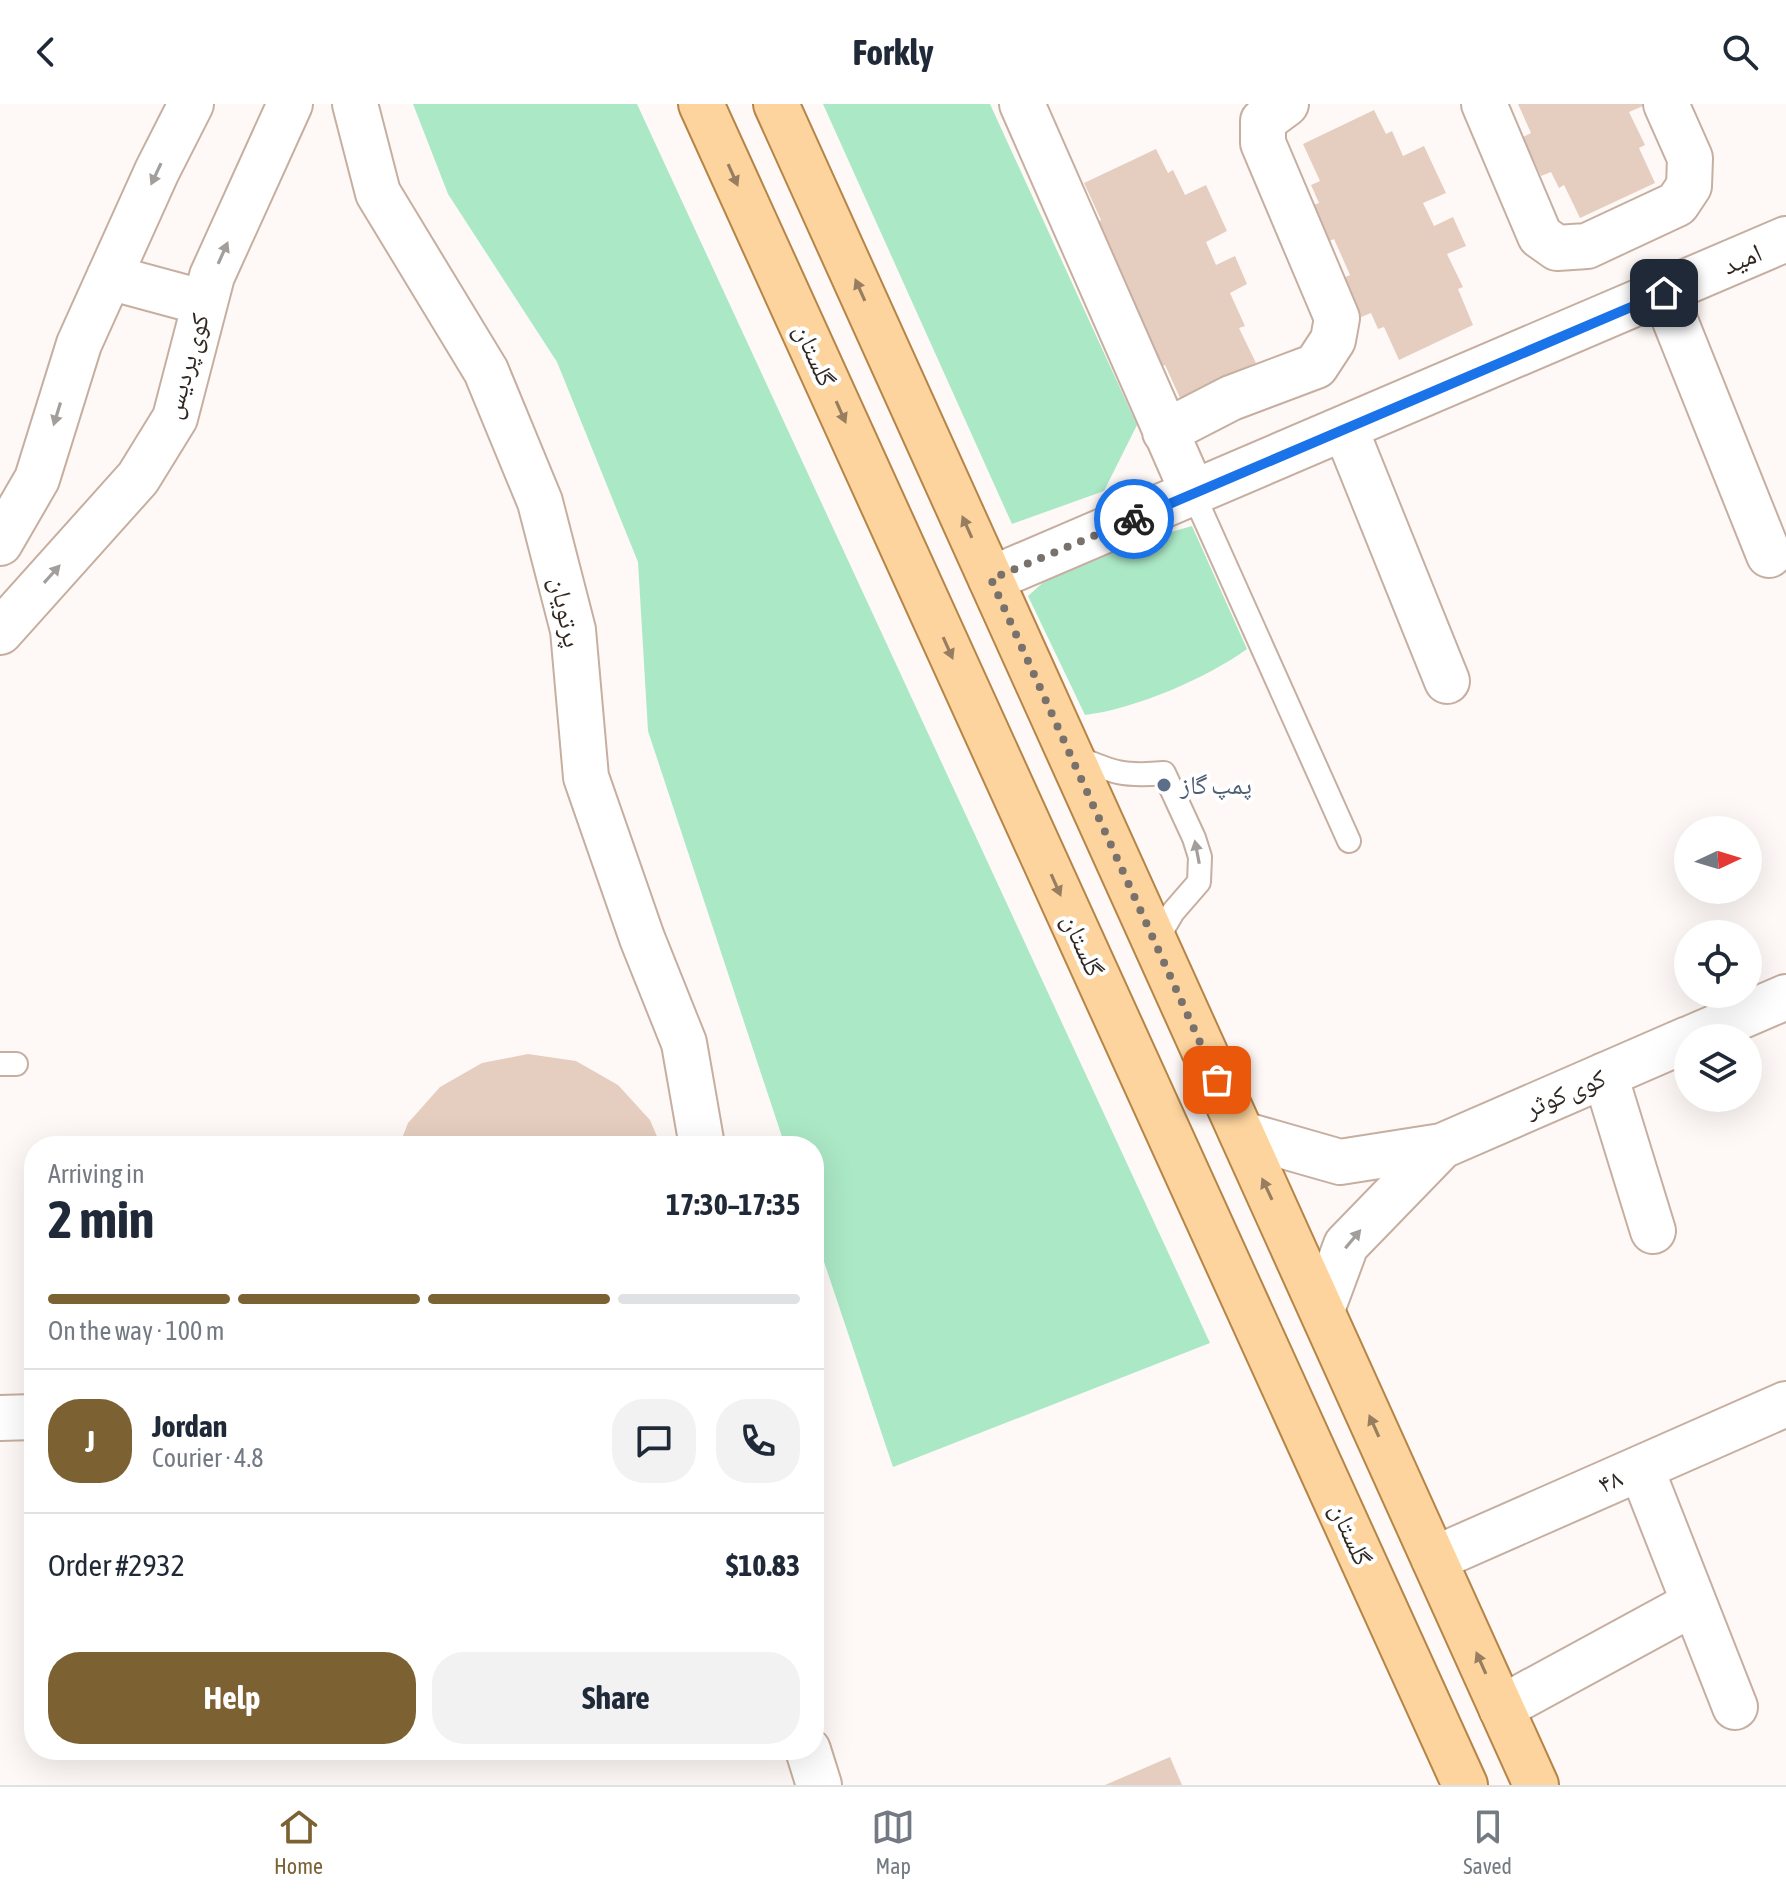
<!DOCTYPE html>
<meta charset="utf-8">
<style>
body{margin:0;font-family:"Asap Condensed","Noto Naskh Arabic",sans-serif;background:#f2f2f3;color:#1f2937;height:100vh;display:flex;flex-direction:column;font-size:30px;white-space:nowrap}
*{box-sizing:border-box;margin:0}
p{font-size:26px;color:#747a83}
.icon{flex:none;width:44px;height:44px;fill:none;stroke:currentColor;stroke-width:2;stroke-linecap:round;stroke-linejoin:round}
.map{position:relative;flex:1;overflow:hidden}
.details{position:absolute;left:24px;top:1032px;width:800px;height:624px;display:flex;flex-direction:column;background:#fff;border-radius:32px;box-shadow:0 8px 32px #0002}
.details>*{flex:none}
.needle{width:52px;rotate:86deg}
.controls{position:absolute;left:1674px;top:712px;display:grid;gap:16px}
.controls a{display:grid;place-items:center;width:88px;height:88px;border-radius:50%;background:#fff;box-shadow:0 8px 32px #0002;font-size:40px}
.pin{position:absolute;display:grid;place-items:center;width:68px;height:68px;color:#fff;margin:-34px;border-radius:16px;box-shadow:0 4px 12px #0006}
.courier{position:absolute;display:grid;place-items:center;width:80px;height:80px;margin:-40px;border:6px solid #1a73e8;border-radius:50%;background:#fff;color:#222;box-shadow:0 2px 10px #0007}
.overview em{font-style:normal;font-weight:700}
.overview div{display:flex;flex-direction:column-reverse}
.overview{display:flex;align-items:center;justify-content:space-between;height:136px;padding:0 24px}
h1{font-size:52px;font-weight:700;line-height:60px}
.bar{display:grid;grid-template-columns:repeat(4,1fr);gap:12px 8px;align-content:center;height:96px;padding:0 24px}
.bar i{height:10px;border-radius:6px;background:#e0e1e3}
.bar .on{background:#7c6133}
.bar p{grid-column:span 4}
.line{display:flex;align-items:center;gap:20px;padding:0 24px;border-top:2px solid #e0e1e3}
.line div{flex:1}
.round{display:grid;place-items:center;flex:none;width:84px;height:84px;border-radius:32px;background:#f2f2f3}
.cta{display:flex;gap:16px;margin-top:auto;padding:16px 24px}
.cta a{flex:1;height:92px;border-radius:32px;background:#7c6133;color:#fff;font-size:32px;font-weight:700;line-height:92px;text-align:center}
.cta a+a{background:#f2f2f3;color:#1f2937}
header{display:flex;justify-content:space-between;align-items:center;height:104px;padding:0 24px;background:#fff;font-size:36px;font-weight:700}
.dock{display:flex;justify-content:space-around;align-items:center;height:112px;border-top:2px solid #e0e1e3;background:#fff;font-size:22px;color:#747a83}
.dock a{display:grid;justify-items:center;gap:4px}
.dock .on{color:#7c6133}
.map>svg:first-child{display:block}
.green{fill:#abe8c6}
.building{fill:#e5cebf}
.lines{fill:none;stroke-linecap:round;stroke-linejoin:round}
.service-casing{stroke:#c6afa1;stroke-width:26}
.minor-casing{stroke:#c6afa1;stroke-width:48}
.tertiary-casing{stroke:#c6afa1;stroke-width:48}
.primary-casing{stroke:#b58548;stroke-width:48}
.service{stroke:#fff;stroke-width:22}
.minor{stroke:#fff;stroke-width:44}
.tertiary{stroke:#fff;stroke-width:44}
.primary{stroke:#fdd49d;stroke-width:44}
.oneway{fill:#a29e9c}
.oneway2{fill:#977e60}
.done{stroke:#79716c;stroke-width:8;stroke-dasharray:0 14.4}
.route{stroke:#1a73e8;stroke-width:10}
.service-dot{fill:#5c6f8a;stroke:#fff;stroke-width:3}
.labels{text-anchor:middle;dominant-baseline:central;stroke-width:8;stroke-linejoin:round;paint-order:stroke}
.street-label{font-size:26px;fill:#312822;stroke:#fff}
.service-label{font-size:26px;fill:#4e5e75;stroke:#fff;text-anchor:start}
</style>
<header><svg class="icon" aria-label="back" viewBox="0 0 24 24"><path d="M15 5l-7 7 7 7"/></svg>Forkly<svg class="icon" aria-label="search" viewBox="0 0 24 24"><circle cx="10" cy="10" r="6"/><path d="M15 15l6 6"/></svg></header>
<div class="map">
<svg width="1786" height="1681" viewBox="0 0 1786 1681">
<rect width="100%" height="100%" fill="#fef9f6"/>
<!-- green -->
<path class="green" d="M 413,0 L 637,0 L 1210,1239 L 893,1363 L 814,1128 L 814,1042 L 785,1042 L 648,627 L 638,458 L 557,258 L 448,90 Z
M 823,0 L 990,0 L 1137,321 L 1104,387 L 1012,420 Z
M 1192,422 L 1247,545 C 1207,574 1135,605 1085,611 L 1028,492 L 1066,458 Z"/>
<!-- building -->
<path class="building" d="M 1518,0 L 1648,0 L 1629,8 L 1645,41 L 1639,44 L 1655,79 L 1580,114 L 1564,81 L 1559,84 L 1551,68 L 1541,72 L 1523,33 L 1531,29 Z
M 1374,6 L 1386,30 L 1392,27 L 1403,52 L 1424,42 L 1446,89 L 1423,99 L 1434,122 L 1453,113 L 1466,142 L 1447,150 L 1463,183 L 1458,185 L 1473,221 L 1399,256 L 1384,223 L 1378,225 L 1371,209 L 1359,214 L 1341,175 L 1350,171 L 1334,135 L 1327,138 L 1310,102 L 1319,99 L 1311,81 L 1320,77 L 1303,40 Z
M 1156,45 L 1168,69 L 1173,66 L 1185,91 L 1206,81 L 1227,127 L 1206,138 L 1216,161 L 1235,152 L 1247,180 L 1230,189 L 1245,222 L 1239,224 L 1256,259 L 1180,294 L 1165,261 L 1160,264 L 1093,120 L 1101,116 L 1084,79 Z
M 528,950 L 576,957 L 618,981 L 650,1016 L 661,1042 L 399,1042 L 408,1019 L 440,983 L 482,959 Z
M 1170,1653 L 1182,1681 L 1105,1681 Z"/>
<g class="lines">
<!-- service casing -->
<g class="service-casing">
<path id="service" d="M 1193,389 L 1349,737
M 1074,652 C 1112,668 1122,673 1164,669 L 1194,734 L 1200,753 L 1199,778 L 1173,808 L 1155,839
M 0,960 L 16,960"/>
</g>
<!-- minor casing -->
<g class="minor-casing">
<path id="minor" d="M 355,0 L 378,89 L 486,267 L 540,398 L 573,526 L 586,673 L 642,834 L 684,939 L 702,1042
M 1022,0 L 1193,389
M 1484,0 L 1540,132 L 1557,144 L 1587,142 L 1677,100 L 1689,82 L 1690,54 L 1666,0
M 1664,189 L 1769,451
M 1345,324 L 1447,577
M 1165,328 L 1231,294 L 1316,262 L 1333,236 L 1337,214 L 1263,39 L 1263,17 L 1286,0
M 991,475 L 1786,135
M 1605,971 L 1653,1127
M 0,1314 L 34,1313
M 1641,1364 L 1735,1603
M 1434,1455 L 1786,1300
M 1501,1604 L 1694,1499
M 808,1646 L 819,1681"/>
</g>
<!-- tertiary casing -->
<g class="tertiary-casing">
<path id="tertiary" d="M 109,173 L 205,199
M 0,439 L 37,375 L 79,240 L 157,67 L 191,0
M 0,528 L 138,374 L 175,314 L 212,172 L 290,0
M 1691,934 L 1786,893
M 1242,1030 L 1340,1058 L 1442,1042 L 1688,935
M 1322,1206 L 1346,1141 L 1442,1042"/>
</g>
<!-- primary casing -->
<g class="primary-casing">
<path id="primary" d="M 701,0 L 1465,1681
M 776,0 L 1536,1681"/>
</g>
<!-- service -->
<use href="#service" class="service"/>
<!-- minor -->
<use href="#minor" class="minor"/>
<!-- tertiary -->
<use href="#tertiary" class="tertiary"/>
<!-- primary -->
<use href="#primary" class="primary"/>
</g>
<!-- one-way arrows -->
<defs><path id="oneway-solid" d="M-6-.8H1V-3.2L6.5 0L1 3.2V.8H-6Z" transform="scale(2)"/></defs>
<g class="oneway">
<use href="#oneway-solid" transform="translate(156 70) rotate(115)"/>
<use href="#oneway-solid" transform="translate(223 149) rotate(-66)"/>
<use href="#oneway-solid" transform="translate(57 310) rotate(107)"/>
<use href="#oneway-solid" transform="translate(52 470) rotate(-48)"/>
<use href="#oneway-solid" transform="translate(1197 748) rotate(-101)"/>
<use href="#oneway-solid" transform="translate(1353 1135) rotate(-50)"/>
</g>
<g class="oneway2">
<use href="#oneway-solid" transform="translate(733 71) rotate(66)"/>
<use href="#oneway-solid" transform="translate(860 186) rotate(-114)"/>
<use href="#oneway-solid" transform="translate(841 308) rotate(66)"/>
<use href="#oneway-solid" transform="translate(967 423) rotate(-114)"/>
<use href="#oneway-solid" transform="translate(948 544) rotate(66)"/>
<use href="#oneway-solid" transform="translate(1056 781) rotate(66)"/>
<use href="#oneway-solid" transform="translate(1267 1085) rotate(-115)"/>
<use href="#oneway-solid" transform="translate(1374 1322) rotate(-114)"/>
<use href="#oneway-solid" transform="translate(1481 1559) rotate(-114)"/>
</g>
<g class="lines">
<!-- done -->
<path class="done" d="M 1134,415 L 991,475 L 1217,976"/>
<!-- route -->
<path class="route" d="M 1134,415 L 1664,189"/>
</g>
<!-- markers -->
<circle class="service-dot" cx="1164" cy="681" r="8"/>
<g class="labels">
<!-- street labels -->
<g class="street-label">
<text transform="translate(1742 155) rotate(-24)">امید</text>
<text transform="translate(815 251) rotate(66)">گلستان</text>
<text transform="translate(186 262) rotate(-74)">کوی پردیس</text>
<text transform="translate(566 508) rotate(78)">پرتویان</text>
<text transform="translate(1083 841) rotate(66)">گلستان</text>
<text transform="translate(1565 989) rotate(-23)">کوی کوثر</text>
<text transform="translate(1610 1377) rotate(-24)">۴۸</text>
<text transform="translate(1351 1430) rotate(66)">گلستان</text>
</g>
<!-- service labels -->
<g class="service-label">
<text x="1180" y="681">پمپ گاز</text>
</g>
</g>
</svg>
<div class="controls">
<a><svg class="needle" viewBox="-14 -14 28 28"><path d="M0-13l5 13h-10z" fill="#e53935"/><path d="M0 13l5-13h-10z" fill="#747a83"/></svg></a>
<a><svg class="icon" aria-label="locate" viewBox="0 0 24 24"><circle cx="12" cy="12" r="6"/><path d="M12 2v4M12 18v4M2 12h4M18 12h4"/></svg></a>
<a><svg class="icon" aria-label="layers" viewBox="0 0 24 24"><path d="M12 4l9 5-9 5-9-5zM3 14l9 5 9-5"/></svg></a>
</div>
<div class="pin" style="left:1217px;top:976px;background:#ea580c"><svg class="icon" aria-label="bag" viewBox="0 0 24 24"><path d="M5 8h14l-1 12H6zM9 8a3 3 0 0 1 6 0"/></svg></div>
<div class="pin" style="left:1664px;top:189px;background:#1f2937"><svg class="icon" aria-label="home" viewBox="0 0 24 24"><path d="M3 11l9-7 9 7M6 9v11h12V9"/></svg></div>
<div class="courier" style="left:1134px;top:415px"><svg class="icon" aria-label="bike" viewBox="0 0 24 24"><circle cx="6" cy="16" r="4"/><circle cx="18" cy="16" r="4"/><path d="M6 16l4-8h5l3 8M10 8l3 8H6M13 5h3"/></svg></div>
<section class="details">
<div class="overview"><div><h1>2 min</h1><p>Arriving in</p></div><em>17:30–17:35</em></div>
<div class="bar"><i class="on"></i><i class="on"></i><i class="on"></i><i></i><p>On the way · 100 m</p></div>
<div class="line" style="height:144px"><b class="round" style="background:#7c6133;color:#fff">J</b><div><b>Jordan</b><p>Courier · 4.8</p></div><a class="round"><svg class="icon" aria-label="chat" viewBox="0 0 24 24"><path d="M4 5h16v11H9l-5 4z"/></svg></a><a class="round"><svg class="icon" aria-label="phone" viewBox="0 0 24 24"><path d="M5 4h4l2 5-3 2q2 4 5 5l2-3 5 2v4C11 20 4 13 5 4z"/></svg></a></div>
<div class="line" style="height:104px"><div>Order #2932</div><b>$10.83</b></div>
<div class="cta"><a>Help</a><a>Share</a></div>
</section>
</div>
<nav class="dock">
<a class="on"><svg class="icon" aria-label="home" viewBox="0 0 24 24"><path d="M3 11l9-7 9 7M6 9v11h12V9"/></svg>Home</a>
<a><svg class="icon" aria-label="map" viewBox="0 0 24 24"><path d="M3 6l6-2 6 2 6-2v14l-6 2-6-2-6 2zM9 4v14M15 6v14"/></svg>Map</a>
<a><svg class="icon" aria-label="saved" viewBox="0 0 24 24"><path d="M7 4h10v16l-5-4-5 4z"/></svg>Saved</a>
</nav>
